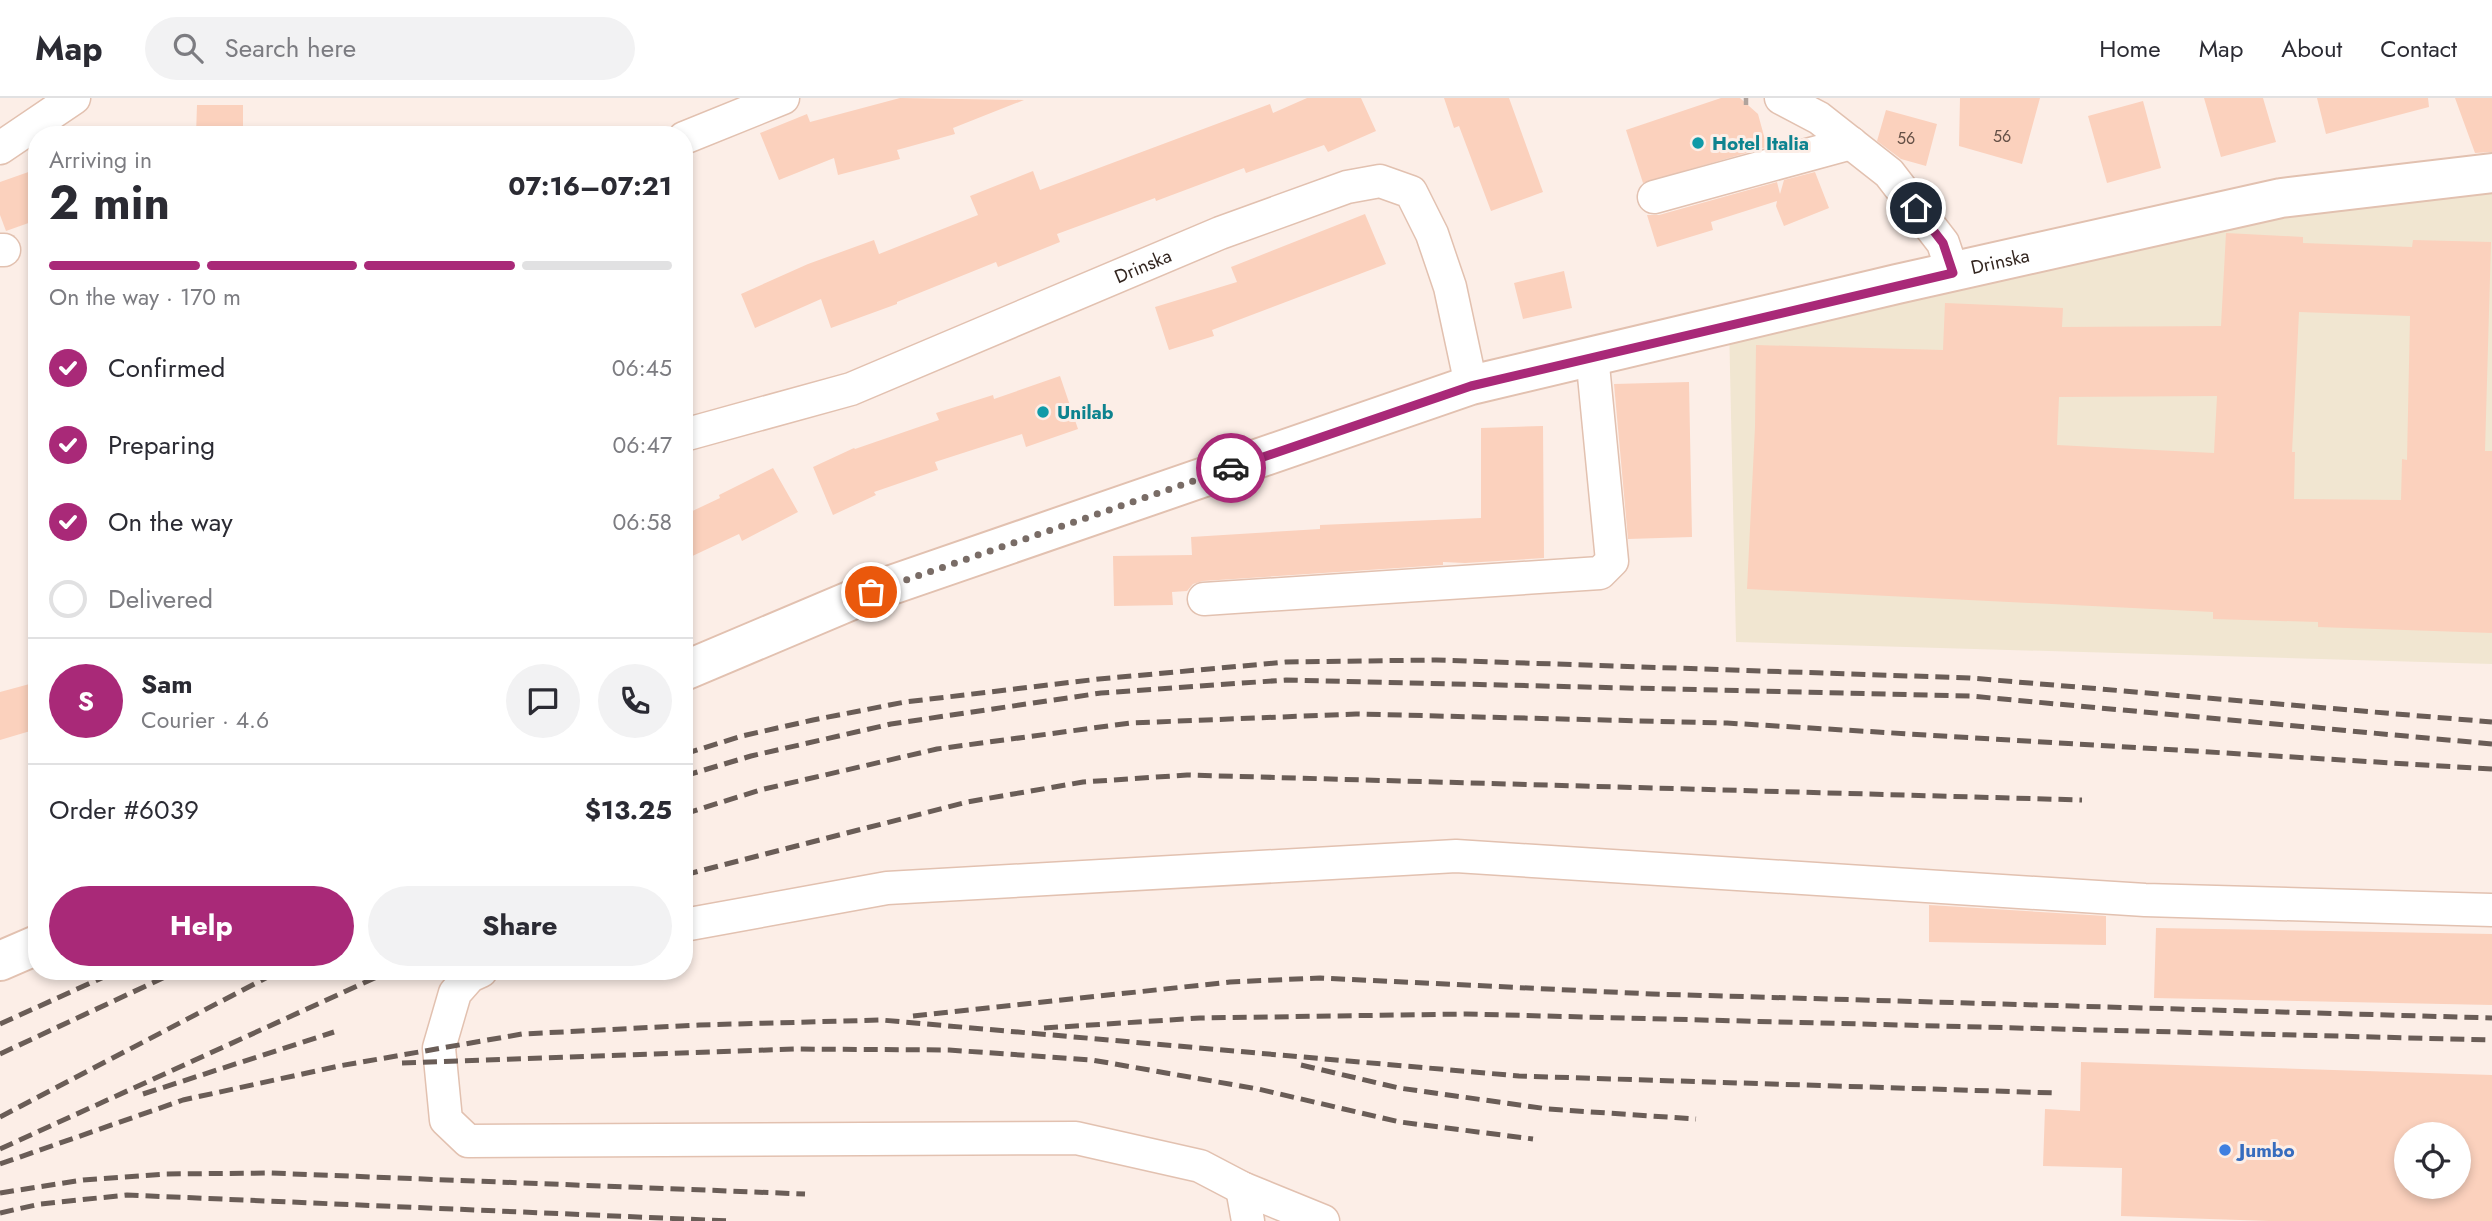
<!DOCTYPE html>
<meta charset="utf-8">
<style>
body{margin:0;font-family:Jost,sans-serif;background:#f2f2f3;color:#2b2b33;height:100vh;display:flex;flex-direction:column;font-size:26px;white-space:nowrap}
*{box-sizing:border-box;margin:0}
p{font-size:23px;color:#7c7c81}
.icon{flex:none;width:38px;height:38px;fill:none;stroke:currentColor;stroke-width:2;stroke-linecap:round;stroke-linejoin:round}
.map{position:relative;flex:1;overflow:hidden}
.panel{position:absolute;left:28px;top:28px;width:665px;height:854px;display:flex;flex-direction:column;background:#fff;border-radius:28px;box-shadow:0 4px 10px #0003}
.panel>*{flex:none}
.tools{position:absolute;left:2394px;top:1024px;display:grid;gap:14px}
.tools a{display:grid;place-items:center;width:77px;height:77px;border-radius:50%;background:#fff;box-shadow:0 4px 10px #0003;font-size:35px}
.pin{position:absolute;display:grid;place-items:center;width:60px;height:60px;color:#fff;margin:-30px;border:4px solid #fff;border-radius:50%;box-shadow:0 2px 7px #0007}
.courier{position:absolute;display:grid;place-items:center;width:70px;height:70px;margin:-35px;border:5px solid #a92978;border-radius:50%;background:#fff;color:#222;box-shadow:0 2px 9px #0007}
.head em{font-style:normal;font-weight:700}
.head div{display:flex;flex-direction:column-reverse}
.head{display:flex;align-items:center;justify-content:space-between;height:119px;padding:0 21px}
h1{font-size:46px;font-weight:700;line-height:52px}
.bar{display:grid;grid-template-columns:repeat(4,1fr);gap:10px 7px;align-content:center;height:84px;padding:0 21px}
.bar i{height:9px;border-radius:5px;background:#e1e1e2}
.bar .selected{background:#a92978}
.bar p{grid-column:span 4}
.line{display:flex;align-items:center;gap:18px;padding:0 21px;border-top:2px solid #e1e1e2}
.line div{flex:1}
.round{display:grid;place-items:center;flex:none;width:74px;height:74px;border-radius:37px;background:#f2f2f3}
ol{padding:0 21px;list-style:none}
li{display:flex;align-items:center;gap:21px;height:77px}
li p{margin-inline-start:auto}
li .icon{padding:7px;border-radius:50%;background:#a92978;color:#fff;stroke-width:4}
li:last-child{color:#7c7c81}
li i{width:38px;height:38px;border:4px solid #e1e1e2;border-radius:50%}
.button{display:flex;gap:14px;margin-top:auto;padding:14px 21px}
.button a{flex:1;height:80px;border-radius:42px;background:#a92978;color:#fff;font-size:28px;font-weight:700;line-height:80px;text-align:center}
.button a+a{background:#f2f2f3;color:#2b2b33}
header{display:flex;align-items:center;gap:42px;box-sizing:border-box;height:98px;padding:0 35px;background:#fff;border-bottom:2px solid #e1e1e2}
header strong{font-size:33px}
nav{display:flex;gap:38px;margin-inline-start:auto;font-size:24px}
.search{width:490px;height:63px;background:#f2f2f3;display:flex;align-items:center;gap:18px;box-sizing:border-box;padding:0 24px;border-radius:38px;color:#7c7c81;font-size:26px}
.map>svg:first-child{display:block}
.industrial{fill:#f1e6d1}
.building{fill:#fbd1bd;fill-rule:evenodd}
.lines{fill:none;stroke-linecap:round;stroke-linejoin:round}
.minor-casing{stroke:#e2c1b0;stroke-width:35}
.major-casing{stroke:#e2c1b0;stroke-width:42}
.path{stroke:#b0a39c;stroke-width:4.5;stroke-dasharray:7 3.5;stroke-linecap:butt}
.minor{stroke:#fff;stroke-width:32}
.major{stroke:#fff;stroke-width:38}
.rail{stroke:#6a5d57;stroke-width:5;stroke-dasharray:14 7;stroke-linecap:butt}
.done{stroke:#796c66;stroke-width:7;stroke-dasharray:0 12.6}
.route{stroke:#a92978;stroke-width:9}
.culture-dot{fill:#0f9aa8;stroke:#fceee7;stroke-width:2.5}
.shop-dot{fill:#3f7fe0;stroke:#fceee7;stroke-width:2.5}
.labels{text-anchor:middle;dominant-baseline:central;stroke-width:6;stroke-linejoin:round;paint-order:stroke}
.number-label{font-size:16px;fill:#655147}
.culture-label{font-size:19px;font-weight:bold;fill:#0d838f;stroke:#fceee7;text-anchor:start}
.street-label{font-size:19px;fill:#332620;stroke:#fceee7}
.shop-label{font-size:19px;font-weight:bold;fill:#366cbe;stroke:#fceee7;text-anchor:start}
</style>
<header>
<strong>Map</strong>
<div class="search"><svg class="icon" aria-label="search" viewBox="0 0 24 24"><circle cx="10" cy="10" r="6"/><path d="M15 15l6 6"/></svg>Search here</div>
<nav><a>Home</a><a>Map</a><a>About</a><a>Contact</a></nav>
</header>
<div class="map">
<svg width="2492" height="1123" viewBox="0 0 2492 1123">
<rect width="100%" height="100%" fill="#fceee7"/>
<!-- industrial -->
<path class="industrial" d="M 2492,75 L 2492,566 L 1736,544 L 1729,226 Z"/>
<!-- building -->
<path class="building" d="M 900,0 L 1024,2 L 953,30 L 955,36 L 897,52 L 900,61 L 838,77 L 834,60 L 779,82 L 760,35 L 807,16 L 810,24 Z
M 1307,0 L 1361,0 L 1376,33 L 1328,54 L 1324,47 L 1246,75 L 1244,70 L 1156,103 L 1155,100 L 1057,136 L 1060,144 L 998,169 L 996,164 L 897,204 L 897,206 L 831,230 L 821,201 L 755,230 L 741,196 L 808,166 L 874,142 L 879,156 L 978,117 L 970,98 L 1033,73 L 1040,92 L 1270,6 L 1273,15 Z
M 1444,0 L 1509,0 L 1543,94 L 1491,113 L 1459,28 L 1454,30 Z
M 1721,0 L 1740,0 L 1758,16 L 1767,49 L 1643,85 L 1626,32 Z
M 1960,0 L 2040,0 L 2022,66 L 1959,48 Z
M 2204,0 L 2263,0 L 2276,44 L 2221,59 Z
M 2317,0 L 2428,0 L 2429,9 L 2326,36 Z
M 2455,0 L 2492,0 L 2492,54 L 2475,55 Z
M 2143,3 L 2161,70 L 2107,85 L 2088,18 Z
M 197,7 L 243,7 L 243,37 L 196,37 Z
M 1886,12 L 1937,26 L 1926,68 L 1901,61 L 1877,43 Z
M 37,71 L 37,122 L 6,133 L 0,117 L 0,84 Z
M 1815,74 L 1829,110 L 1784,128 L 1776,108 L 1777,103 L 1711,124 L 1713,132 L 1657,149 L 1647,117 L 1659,117 L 1777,84 L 1780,96 L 1784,82 Z
M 1365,116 L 1386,166 L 1212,232 L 1214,238 L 1169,252 L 1155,209 L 1237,184 L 1231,169 Z
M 2226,135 L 2303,139 L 2303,145 L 2412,149 L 2413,142 L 2491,144 L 2485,353 L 2492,353 L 2492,535 L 2318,529 L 2318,524 L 2213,521 L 2213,514 L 1747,491 L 1755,329 L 1756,247 L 1943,252 L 1945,205 L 2063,210 L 2062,229 L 2221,228 ZM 2299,214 L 2410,218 L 2407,362 L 2402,361 L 2401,402 L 2294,401 L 2295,354 L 2292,354 ZM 2217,298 L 2214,355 L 2057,347 L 2059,299 Z
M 1564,173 L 1572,210 L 1523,221 L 1514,185 Z
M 1060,278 L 1078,331 L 1026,349 L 1022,336 L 935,364 L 938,372 L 874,394 L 876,397 L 833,417 L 813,369 L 854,350 L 855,351 L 939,322 L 936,315 L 993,297 L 994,301 Z
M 1689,284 L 1692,439 L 1628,441 L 1614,286 Z
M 1543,328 L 1544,460 L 1465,465 L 1443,464 L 1443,467 L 1203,483 L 1193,486 L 1187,493 L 1172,494 L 1173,507 L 1114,508 L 1113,458 L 1192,457 L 1191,439 L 1320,431 L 1320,427 L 1481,420 L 1481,330 Z
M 773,370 L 798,414 L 742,443 L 739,436 L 684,462 L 684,417 L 720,400 L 719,397 Z
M 37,584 L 37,631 L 0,642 L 0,594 Z
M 1929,807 L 2106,818 L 2106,847 L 1929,844 Z
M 2156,830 L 2492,836 L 2492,907 L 2154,900 Z
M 2081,964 L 2492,977 L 2492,1123 L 2269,1123 L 2121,1118 L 2122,1070 L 2043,1068 L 2045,1011 L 2080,1013 ZM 2406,1036 L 2459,1036 L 2459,1088 L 2406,1088 Z"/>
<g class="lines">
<!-- minor casing -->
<g class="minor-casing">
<g id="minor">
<path d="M 1781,0 L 1819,20 L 1889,75 L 1943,145 L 1953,175"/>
<path d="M 684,40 L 783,0"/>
<path d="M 0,50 L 74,0"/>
<path d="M 1654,99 L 1851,45"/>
<path d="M 0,152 L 4,152"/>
<path id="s1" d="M 684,337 L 851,291 L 1220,135 L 1347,89 L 1380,83 L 1411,94 L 1432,136 L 1450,189 L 1471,287"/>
<path d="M 1204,501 L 1600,475 L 1612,463 L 1592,257"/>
<path d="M 684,827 L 887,790 L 1456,758 L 2145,802 L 2492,812"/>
<path d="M 481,873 L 470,878 L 455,895 L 439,950 L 446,1022 L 468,1043 L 1076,1040 L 1200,1068 L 1242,1090 L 1323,1123"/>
<path d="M 1242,1090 L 1248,1123"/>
</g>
</g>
<!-- major casing -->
<g class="major-casing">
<g id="major">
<path id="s2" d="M 684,573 L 871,494 L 1471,287 L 1897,186 L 2281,100 L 2492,75"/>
<path d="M 0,863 L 37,847"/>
</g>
</g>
<!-- path -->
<path class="path" d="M 1746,0 L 1746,7"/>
<!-- minor -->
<use href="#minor" class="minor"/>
<!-- major -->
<use href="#major" class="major"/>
<!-- rail -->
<path class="rail" d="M 684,656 L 742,638 L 813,622 L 905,604 L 1099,581 L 1286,564 L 1436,562 L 1970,580 L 2492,624
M 684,678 L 751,658 L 891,626 L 1101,595 L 1286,582 L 1970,598 L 2492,646
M 684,716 L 760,692 L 937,651 L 1130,625 L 1356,616 L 1727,625 L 2492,671
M 684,777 L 967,704 L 1083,684 L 1187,677 L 2082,702
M 913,918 L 1230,884 L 1320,880 L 1652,896 L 2492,920
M 0,926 L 117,873
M 1044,930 L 1200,920 L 1466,916 L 2492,942
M 0,956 L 178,873
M 402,965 L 794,951 L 949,952 L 1092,962 L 1258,991 L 1400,1024 L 1533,1041
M 1301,967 L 1399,990 L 1548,1011 L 1696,1021
M 143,996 L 334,934
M 0,1019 L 279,873
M 0,1051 L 390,873
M 0,1066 L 183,1002 L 339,968 L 522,936 L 699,927 L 881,922 L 1519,978 L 2057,995
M 0,1095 L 83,1082 L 165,1076 L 270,1075 L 805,1096
M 0,1115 L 40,1106 L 127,1097 L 731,1123"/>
</g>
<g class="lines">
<!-- done -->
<path class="done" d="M 871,494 L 1231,370"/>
<!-- route -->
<path class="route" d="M 1231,370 L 1471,288 L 1953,175 L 1943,145 L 1916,110"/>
</g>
<!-- markers -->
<g class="culture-dot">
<circle cx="1698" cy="45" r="7"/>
<circle cx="1043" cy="314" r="7"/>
</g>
<circle class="shop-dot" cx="2225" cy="1052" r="7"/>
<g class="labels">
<!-- number labels -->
<g class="number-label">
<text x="2002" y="38">56</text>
<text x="1906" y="40">56</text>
</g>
<!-- culture labels -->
<g class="culture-label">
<text x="1712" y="45">Hotel Italia</text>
<text x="1057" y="314">Unilab</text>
</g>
<!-- street labels -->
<g class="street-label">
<text stroke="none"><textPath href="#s2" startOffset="1381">Drinska</textPath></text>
<text stroke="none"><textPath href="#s1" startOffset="490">Drinska</textPath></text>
</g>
<!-- shop labels -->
<g class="shop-label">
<text x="2239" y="1052">Jumbo</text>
</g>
</g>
</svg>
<div class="tools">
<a><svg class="icon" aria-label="locate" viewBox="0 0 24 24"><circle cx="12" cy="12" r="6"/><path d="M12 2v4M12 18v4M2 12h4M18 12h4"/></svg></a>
</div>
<div class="pin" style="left:871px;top:494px;background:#ea580c"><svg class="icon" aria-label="bag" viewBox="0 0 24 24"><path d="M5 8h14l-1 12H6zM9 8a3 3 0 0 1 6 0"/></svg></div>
<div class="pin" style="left:1916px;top:110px;background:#1f2937"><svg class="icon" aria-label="home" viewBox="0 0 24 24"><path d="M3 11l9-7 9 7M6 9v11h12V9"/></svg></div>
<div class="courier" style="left:1231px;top:370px"><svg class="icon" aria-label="car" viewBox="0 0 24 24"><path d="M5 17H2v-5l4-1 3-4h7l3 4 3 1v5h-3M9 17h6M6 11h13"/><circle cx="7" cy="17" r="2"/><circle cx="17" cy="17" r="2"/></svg></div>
<section class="panel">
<div class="head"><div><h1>2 min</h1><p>Arriving in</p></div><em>07:16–07:21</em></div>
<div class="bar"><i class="selected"></i><i class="selected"></i><i class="selected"></i><i></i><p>On the way · 170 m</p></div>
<ol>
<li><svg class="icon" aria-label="check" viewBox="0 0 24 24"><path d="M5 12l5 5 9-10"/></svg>Confirmed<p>06:45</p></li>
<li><svg class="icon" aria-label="check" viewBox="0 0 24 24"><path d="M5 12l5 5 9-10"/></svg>Preparing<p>06:47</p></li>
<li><svg class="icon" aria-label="check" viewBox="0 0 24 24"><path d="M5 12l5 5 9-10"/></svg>On the way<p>06:58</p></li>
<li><i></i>Delivered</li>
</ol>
<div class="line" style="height:126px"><b class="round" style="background:#a92978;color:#fff">S</b><div><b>Sam</b><p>Courier · 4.6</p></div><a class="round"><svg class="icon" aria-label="chat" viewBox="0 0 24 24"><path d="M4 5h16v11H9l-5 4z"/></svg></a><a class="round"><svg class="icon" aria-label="phone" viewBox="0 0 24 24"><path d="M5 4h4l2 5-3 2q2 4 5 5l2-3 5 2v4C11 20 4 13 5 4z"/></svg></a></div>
<div class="line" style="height:91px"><div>Order #6039</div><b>$13.25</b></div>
<div class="button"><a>Help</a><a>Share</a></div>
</section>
</div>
